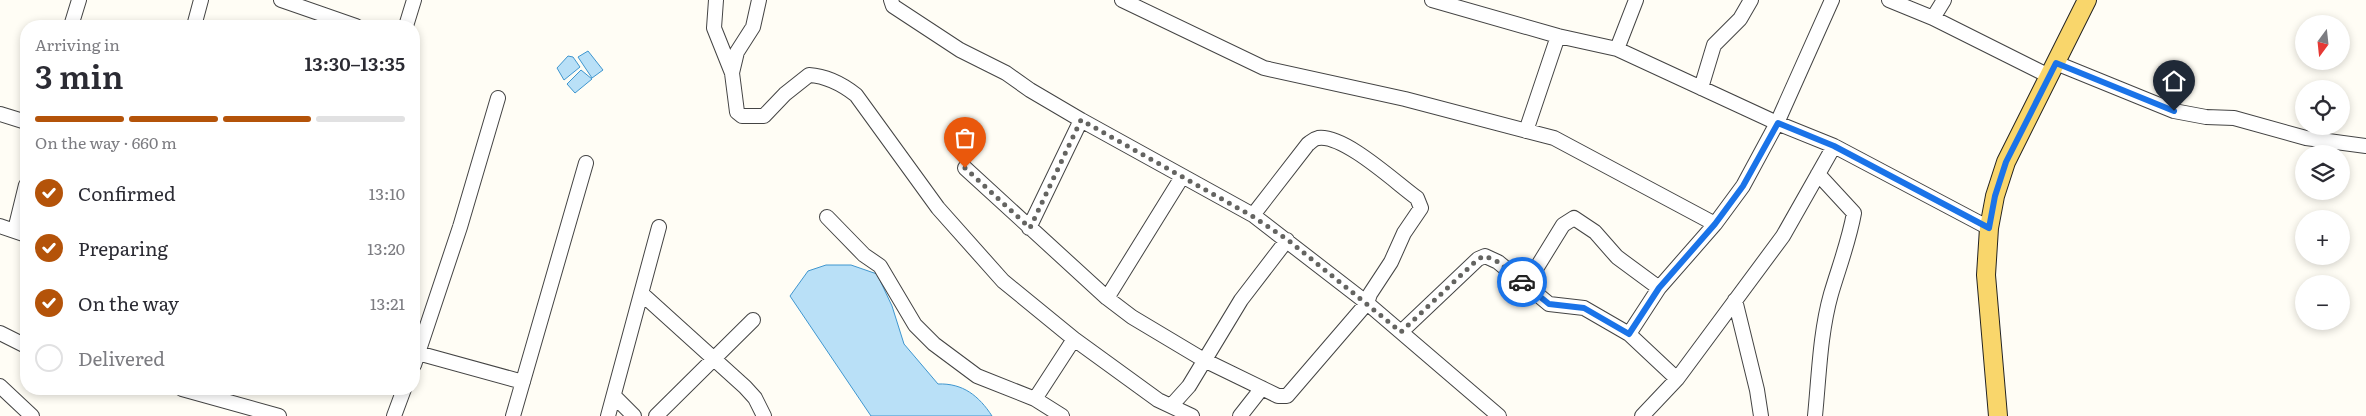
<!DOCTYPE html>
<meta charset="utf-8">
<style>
body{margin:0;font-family:Literata,serif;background:#f2f2f3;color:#2b2b33;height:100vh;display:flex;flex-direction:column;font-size:19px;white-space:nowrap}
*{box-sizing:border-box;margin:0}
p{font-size:16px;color:#7c7c81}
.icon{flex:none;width:28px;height:28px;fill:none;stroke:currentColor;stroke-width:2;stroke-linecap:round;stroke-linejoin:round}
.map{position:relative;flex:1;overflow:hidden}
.side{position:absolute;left:20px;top:20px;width:400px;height:375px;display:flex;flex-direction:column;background:#fff;border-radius:20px;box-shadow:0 2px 8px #0003}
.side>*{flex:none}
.needle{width:32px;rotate:195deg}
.buttons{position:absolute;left:2295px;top:15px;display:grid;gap:10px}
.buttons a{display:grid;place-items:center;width:55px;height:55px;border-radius:50%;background:#fff;box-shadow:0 2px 8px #0003;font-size:25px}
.pin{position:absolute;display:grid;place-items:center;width:42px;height:42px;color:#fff;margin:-51px -21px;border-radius:50% 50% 50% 0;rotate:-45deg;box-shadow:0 0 5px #0007}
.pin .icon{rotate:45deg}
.courier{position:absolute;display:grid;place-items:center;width:50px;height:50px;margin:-25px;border:4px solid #1a73e8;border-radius:50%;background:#fff;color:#222;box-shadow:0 1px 6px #0007}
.headline em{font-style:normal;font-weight:600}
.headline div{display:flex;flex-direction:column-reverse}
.headline{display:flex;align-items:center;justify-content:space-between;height:85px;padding:0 15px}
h1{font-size:32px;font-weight:600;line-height:38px}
.bar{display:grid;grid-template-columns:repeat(4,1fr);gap:8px 5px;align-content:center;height:60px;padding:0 15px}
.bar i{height:6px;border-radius:4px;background:#e1e1e2}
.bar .current{background:#b45309}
.bar p{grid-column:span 4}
ol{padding:0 15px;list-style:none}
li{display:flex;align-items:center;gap:15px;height:55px}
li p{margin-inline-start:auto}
li .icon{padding:5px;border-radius:50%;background:#b45309;color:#fff;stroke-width:4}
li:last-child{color:#7c7c81}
li i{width:28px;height:28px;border:2px solid #e1e1e2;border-radius:50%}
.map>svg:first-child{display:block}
.water{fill:#b9e0f7;stroke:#3f96cf}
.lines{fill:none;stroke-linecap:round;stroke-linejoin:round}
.minor-casing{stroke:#444;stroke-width:16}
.major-casing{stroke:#222;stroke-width:20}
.minor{stroke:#fff;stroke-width:14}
.major{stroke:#f9d66b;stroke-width:18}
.done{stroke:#646461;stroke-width:5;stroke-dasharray:0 9}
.route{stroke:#1a73e8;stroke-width:6}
</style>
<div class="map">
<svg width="2366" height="416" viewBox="0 0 2366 416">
<rect width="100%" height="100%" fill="#fffdf5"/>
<!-- water -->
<path class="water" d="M 588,51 L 603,70 L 592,78 L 578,57 Z
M 568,56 L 573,57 L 580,67 L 564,80 L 557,68 Z
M 581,70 L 592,79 L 575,93 L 567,84 Z
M 826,265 L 851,265 L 877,274 L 892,306 L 904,344 L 938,384 C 963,383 979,396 992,416 L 871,416 L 790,296 L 808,271 Z"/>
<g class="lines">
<!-- minor casing -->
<g class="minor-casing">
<path id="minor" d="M 281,0 L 356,26
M 716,0 L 714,28 L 732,73 L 737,112 L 742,116 L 764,116 L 785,94 L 809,75 C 826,76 842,84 856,95 L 938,208 L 1003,281 L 1074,339 L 1158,400 L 1192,416
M 891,0 L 893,6 L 960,50 L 1006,73 L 1030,90 L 1081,120 L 1253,215 L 1367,303 L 1499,416
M 1122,0 L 1264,68 L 1405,99 L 1554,138 L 1715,224
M 1432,0 L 1558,36 L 1617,49 L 1777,123 L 1834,146 L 1989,228
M 1889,0 L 1933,18 L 2049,76
M 1933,18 L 1944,0
M 71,26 L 79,0
M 194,26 L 201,0
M 406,26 L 414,0
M 1617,49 L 1636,0
M 2056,63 L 2174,111 L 2206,117 L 2234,118 L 2306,138 L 2366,146
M 732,73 L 737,52 L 753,27 L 759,0
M 1701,88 L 1714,45 L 1740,19 L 1751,0
M 0,114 L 26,122
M 1526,131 L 1558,36
M 965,168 L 1107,298 L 1132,317 L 1204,360 L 1278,396 L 1287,396 L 1367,303 L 1370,294 L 1391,262 L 1404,233 L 1421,208 L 1417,198 C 1396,183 1344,134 1318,138 C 1313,139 1311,142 1308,144 L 1253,215
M 827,217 L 864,255 L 880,266 L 915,325 L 934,344 L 977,376 L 1035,399 L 1062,416
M 0,226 L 26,235
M 1029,228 L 1081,120
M 15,230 L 26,185
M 1526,285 L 1563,225 L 1574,218 L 1595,232 L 1617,257 L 1659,288
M 641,293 L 745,387 L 755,398 L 764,416
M 1107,298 L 1182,177
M 1735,300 L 1757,390 L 1761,416
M 1401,332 L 1478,259 L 1485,256 L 1498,262 L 1549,304 L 1584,308 L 1629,334 L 1677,379
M 0,333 L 26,346
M 1629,334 L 1659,288 L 1715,224 L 1743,186 L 1777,123 L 1832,0
M 414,352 L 523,382
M 414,365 L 460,227 L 498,98
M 0,386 L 32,416
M 182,389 L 279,416
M 614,396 L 634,416
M 1035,399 L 1074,339
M 1171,406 L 1189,386 L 1241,300 L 1287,240
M 394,416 L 404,389
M 513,416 L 586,163
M 608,416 L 659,227
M 656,416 L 753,320
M 1240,416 L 1262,388
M 1642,416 L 1677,379 L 1783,236 L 1834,146
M 1815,416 C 1819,376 1820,333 1831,294 C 1839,267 1849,241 1854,213 L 1818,174"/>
</g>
<!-- major casing -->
<g class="major-casing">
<path id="major" d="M 1998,416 L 1986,275 L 1989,228 L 1995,196 L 2006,162 L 2087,0"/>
</g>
<!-- minor -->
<use href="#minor" class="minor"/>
<!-- major -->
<use href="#major" class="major"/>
</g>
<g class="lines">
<!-- done -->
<path class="done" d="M 965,168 L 1030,228 L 1081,120 L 1252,216 L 1288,240 L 1401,332 L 1478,259 L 1485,256 L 1498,262 L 1522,282"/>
<!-- route -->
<path class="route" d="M 1522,282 L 1549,304 L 1584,308 L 1629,334 L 1659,288 L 1715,224 L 1743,186 L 1778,123 L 1834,146 L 1989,228 L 1995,196 L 2006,162 L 2056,63 L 2174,111"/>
</g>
</svg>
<div class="buttons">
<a><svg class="needle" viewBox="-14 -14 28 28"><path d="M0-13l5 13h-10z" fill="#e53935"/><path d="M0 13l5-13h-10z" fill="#7c7c81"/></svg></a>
<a><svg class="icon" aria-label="locate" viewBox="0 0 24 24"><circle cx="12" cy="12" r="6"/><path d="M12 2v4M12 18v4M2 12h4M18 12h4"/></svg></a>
<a><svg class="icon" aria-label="layers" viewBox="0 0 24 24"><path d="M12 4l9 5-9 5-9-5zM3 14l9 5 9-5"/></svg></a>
<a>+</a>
<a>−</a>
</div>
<div class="pin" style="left:965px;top:168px;background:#ea580c"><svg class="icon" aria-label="bag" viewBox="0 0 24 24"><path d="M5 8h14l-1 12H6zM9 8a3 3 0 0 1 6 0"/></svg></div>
<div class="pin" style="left:2174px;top:111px;background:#1f2937"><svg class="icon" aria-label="home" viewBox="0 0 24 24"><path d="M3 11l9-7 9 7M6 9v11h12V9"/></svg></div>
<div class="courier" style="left:1522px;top:282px"><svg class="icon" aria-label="car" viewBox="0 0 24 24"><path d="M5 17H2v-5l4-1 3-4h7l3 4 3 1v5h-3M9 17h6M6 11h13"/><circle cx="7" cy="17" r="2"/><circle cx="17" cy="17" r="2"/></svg></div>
<section class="side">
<div class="headline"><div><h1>3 min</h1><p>Arriving in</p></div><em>13:30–13:35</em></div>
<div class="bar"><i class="current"></i><i class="current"></i><i class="current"></i><i></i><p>On the way · 660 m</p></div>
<ol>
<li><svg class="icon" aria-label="check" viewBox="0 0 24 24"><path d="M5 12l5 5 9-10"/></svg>Confirmed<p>13:10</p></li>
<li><svg class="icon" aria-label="check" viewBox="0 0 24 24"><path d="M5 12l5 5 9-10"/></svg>Preparing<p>13:20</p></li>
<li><svg class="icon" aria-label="check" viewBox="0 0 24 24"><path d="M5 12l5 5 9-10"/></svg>On the way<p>13:21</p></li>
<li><i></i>Delivered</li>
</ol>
</section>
</div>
